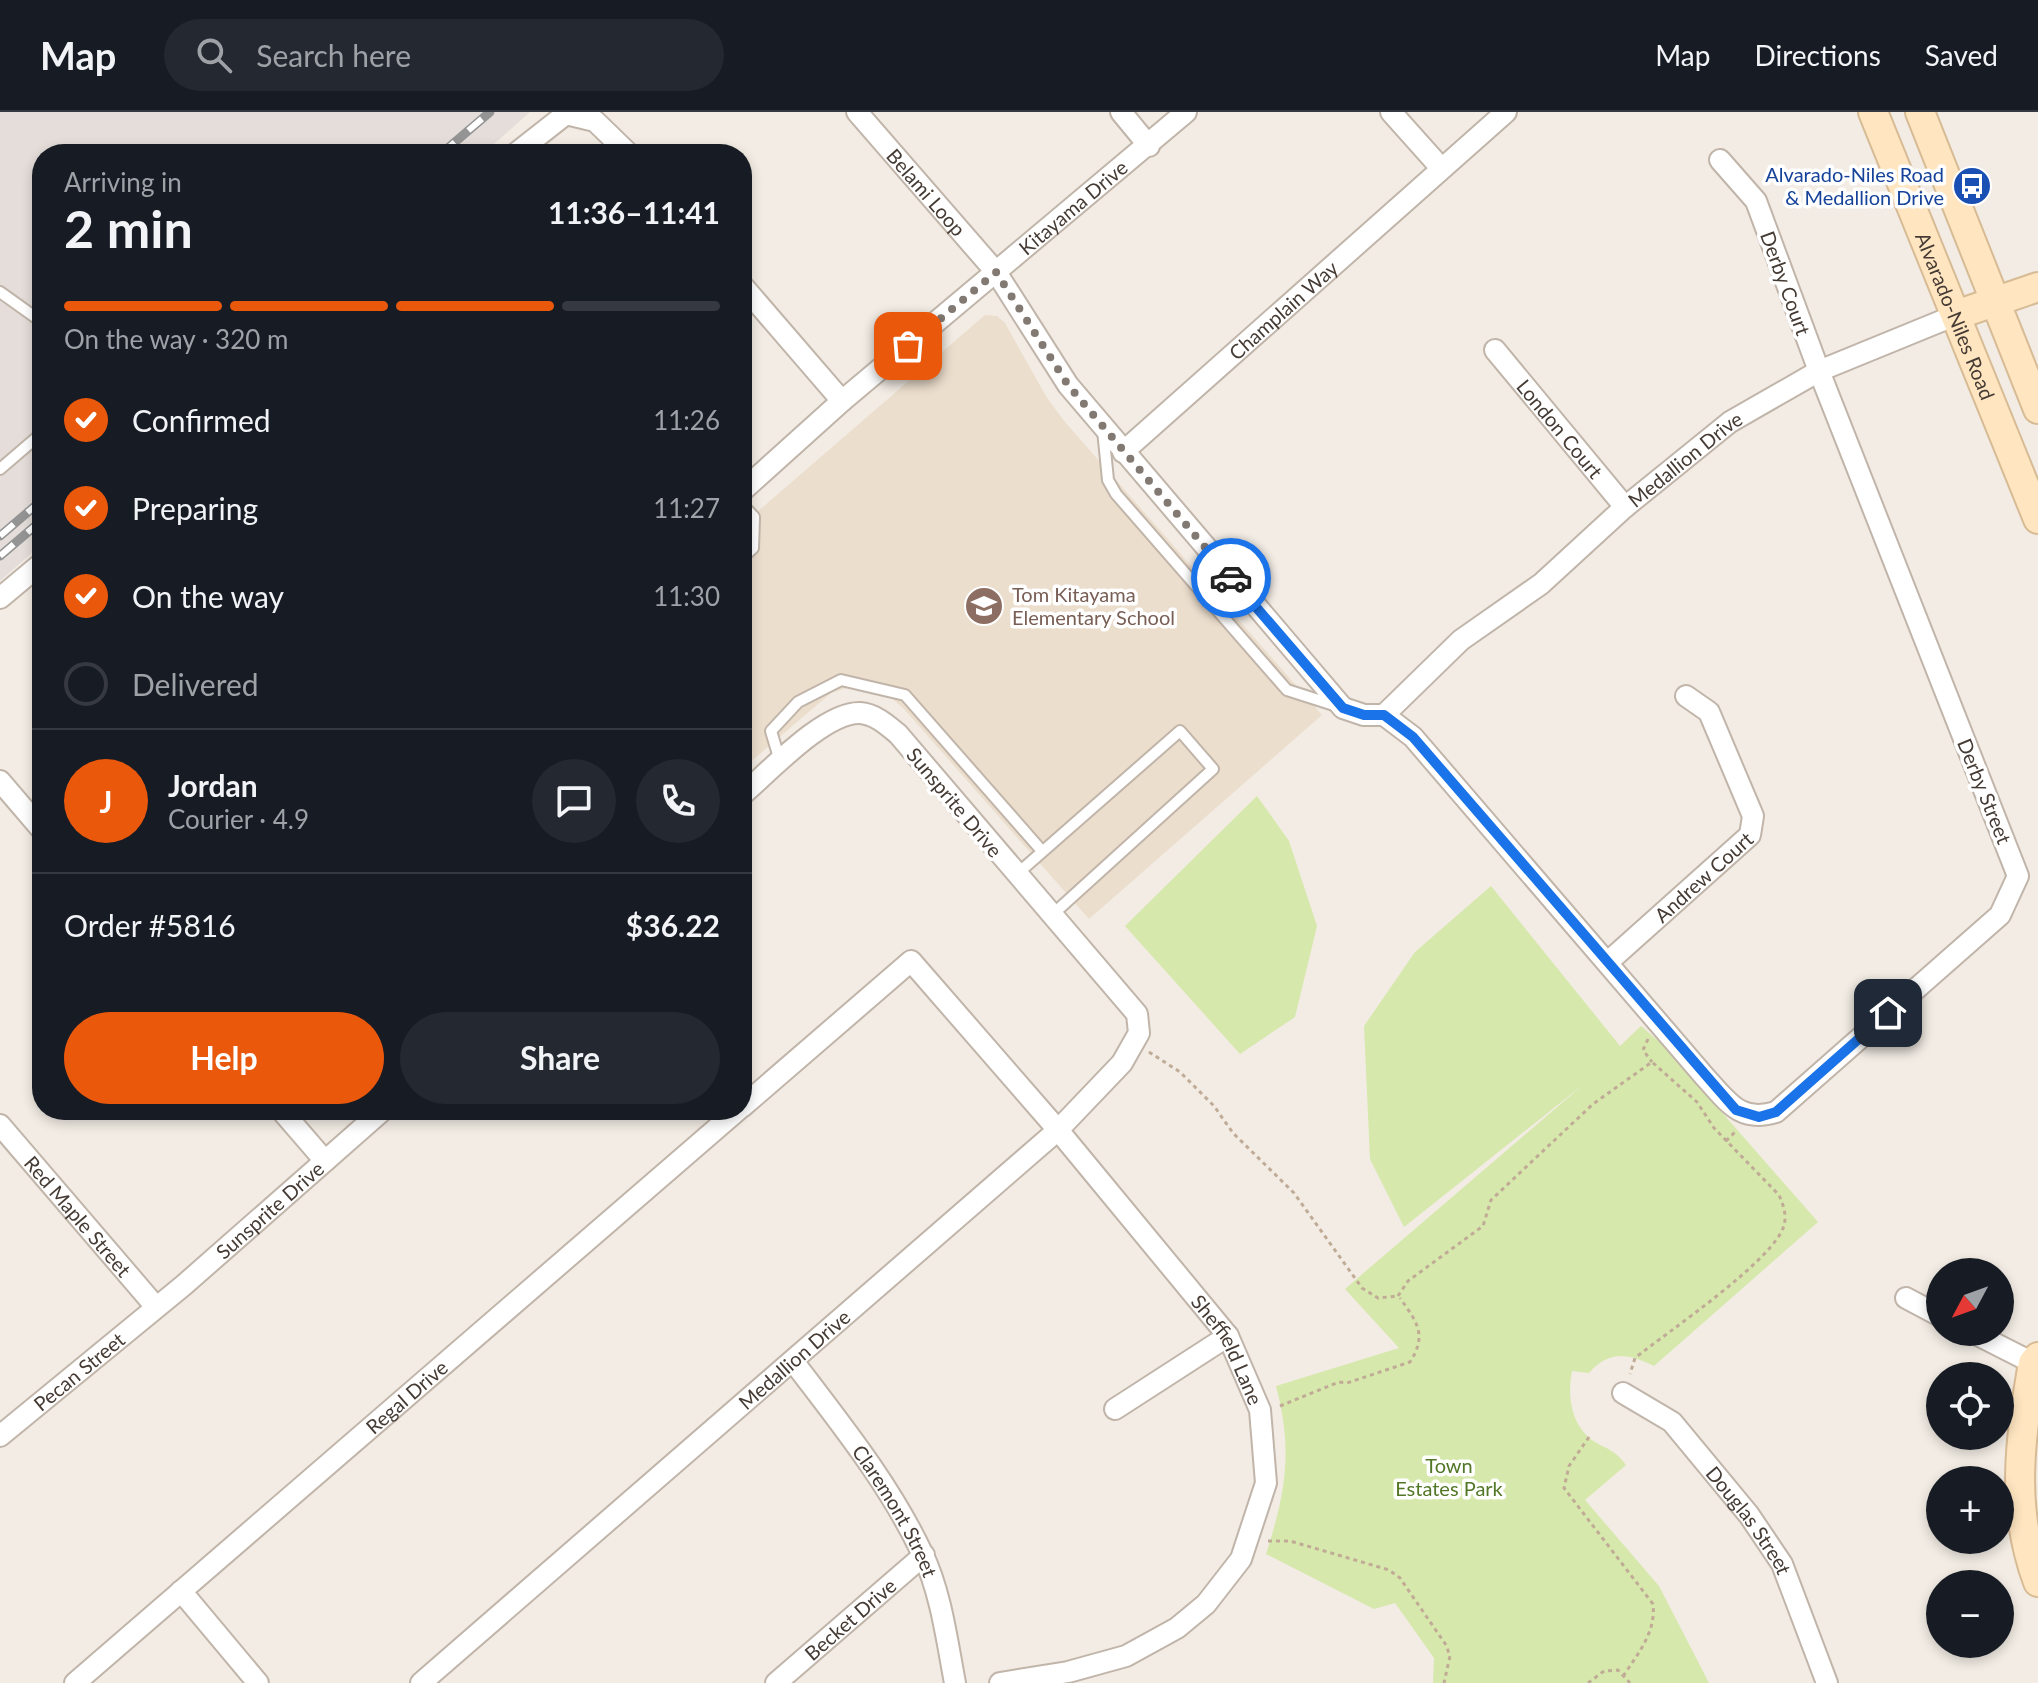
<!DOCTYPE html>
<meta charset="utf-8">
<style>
body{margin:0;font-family:Lato,sans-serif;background:#242831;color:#f1f3f6;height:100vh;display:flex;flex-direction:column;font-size:30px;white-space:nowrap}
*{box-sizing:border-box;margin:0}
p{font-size:26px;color:#9ea1a6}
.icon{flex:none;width:44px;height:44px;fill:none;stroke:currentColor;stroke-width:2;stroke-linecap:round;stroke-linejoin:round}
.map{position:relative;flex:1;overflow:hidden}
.details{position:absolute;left:32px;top:32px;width:720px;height:976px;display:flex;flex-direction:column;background:#171b24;border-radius:32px;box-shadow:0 4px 12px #0003}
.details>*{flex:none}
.needle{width:52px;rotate:229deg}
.controls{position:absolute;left:1926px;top:1146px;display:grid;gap:16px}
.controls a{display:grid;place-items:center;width:88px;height:88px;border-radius:50%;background:#171b24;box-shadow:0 4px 12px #0003;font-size:40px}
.pin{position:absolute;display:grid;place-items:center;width:68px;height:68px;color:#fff;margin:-34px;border-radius:16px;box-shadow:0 4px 12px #0006}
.courier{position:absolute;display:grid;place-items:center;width:80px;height:80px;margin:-40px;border:6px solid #1a73e8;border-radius:50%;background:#fff;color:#222;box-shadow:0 2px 10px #0007}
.summary em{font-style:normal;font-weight:700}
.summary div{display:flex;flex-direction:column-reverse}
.summary{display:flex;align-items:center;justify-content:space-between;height:136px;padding:0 32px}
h1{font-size:52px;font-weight:700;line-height:60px}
.bar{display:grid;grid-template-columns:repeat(4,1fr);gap:12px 8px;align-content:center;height:96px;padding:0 32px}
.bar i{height:10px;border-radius:6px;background:#363941}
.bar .on{background:#ea580c}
.bar p{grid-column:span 4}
.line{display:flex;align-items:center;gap:20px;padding:0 32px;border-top:2px solid #363941}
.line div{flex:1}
.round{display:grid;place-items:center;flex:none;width:84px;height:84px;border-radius:42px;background:#242831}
ol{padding:0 32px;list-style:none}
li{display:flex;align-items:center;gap:24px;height:88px}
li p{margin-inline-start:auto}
li .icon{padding:8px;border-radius:50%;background:#ea580c;color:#fff;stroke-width:4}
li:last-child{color:#9ea1a6}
li i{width:44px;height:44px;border:4px solid #363941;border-radius:50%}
.cta{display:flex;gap:16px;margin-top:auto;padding:16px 32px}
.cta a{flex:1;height:92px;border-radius:48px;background:#ea580c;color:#fff;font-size:32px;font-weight:700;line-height:92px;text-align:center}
.cta a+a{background:#242831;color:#f1f3f6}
header{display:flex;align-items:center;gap:48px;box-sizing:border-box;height:112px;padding:0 40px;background:#171b24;border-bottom:2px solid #363941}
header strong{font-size:38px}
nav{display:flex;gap:44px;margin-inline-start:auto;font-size:28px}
.search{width:560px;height:72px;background:#242831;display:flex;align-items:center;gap:20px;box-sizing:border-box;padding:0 28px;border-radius:44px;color:#9ea1a6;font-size:30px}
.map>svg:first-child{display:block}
.industrial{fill:#e4ddd9}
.education{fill:#ecdecd}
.green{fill:#d6e8ab}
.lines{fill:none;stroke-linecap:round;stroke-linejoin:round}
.lane-casing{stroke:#c1b5aa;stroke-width:14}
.street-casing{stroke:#c1b5aa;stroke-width:24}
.secondary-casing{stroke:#d7bb95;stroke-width:32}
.path{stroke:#c0ab97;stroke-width:3;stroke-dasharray:4 4;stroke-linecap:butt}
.lane{stroke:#fff;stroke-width:10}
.street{stroke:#fff;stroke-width:20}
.secondary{stroke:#ffe6c1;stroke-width:28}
.rail-casing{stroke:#949494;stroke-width:9}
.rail{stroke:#fff;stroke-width:6;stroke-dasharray:18;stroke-linecap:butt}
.done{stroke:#827972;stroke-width:8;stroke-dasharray:0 14.4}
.route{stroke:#1a73e8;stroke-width:10}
.labels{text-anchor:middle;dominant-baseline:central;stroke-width:7;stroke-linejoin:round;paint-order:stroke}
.transit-label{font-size:20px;fill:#164399;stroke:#fff;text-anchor:end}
.street-label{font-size:20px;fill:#453b34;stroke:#fff}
.education-label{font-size:20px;fill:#785e54;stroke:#fff;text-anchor:start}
.park-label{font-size:20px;fill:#527726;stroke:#fff}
</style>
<header>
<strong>Map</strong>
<div class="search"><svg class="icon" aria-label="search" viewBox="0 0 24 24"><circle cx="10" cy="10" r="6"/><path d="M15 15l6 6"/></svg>Search here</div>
<nav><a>Map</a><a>Directions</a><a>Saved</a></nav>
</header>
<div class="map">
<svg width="2038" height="1571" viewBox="0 0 2038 1571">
<rect width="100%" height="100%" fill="#f2ece4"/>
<!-- industrial -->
<path class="industrial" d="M 0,0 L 530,0 L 483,42 L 42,42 L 42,432 L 0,469 Z"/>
<!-- education -->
<path class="education" d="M 985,203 L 997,204 L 1005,211 L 1047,286 L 1065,310 L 1322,603 L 1089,807 L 904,597 L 888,583 L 870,577 L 846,576 L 831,581 L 742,657 L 742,413 Z"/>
<!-- green -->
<path class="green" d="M 1257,684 L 1289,729 L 1317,814 L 1295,905 L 1240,942 L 1125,814 Z
M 1491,774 L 1620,934 L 1641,914 L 1662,932 L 1818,1110 L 1654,1254 C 1628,1241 1609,1238 1589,1261 L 1572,1259 C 1567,1285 1571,1314 1595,1330 C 1609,1338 1616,1339 1626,1353 L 1585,1388 L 1659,1474 L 1709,1571 L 1433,1571 L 1434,1546 L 1395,1491 L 1374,1497 L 1266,1442 C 1286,1380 1293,1338 1276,1274 L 1399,1236 L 1345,1177 L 1584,972 L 1404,1115 L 1370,1047 L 1364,914 L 1415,840 Z"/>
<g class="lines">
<!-- lane casing -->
<g class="lane-casing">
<path id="lane" d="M 0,180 L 42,210
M 1103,318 L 1108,368 L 1116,382 L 1287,578 L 1337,594
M 0,357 L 42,321
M 742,392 L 754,405 L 753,436 L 742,446
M 780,649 L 771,619 L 798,590 L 841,568 L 905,583 L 1042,739
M 1017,762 L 1180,619 L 1213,657 L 1052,803"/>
</g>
<!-- street casing -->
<g class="street-casing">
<g id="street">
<path id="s1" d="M 857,0 L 996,160 L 1068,273 L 1343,596 L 1364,603 L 1384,603 L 1413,625 L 1705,965 C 1728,990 1740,1011 1776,1000 L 2000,803 L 2018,764 L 1819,259 L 1756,89 L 1720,48"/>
<path d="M 1121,0 L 1149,34"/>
<path d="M 1391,0 L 1441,56"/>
<path d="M 515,42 L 566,2 L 595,9 L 629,42"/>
<path d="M 742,173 L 842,289"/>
<path id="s2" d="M 1495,238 L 1625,395"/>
<path id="s3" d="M 1123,340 L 1506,0"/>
<path id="s4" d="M 742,379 L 842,289 L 1186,0"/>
<path d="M 0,486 L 42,451"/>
<path id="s5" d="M 1384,603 L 1461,528 L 1541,472 L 1625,395 L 1730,310 L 1819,259 L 1956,203"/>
<path d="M 0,669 L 42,718"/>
<path id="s6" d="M 1608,850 L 1750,723 L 1753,704 L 1709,600 L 1686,584"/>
<path id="s7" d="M 742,995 L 911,849 L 1058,1018 L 1228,1224 L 1260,1298 L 1266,1371 L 1241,1447 L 1206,1492 L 1177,1516 L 1126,1544 L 1068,1560 L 1000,1571"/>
<path d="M 281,998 L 325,1049"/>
<path id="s8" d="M 0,1013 L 156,1195"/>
<path d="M 1906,1186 L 1940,1204"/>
<path d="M 1972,1220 L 2033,1251"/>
<path id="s9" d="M 793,1249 C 839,1310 889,1371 922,1441 C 941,1480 947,1529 955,1571"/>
<path id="s10" d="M 1623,1281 L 1672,1310 L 1749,1403 L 1782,1452 L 1827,1571"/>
<path d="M 1115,1297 L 1228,1224"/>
<path id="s11" d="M 0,1324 L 184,1173 L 383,998"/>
<path d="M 181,1479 L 258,1571"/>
<path id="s12" d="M 75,1571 L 738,998"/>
<path id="s13" d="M 421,1571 L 1058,1018 L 1122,951 L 1139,921 L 1137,902 L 898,622 C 887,613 875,602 860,601 C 824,600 769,660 742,683"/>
<path id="s14" d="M 776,1571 L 924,1443"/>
</g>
</g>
<!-- secondary casing -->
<g class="secondary-casing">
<g id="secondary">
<path id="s15" d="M 1873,0 L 2038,407"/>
<path d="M 1920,0 L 2038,297"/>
<path d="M 1956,203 L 2038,175"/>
<path d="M 2038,1245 L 2033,1251 C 2020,1328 2010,1395 2038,1470"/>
</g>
</g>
<!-- path -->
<path class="path" d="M 1648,927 L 1643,938 L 1652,950
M 1149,940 L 1180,960 L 1214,994 L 1233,1021 L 1294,1081 L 1362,1176 L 1378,1186 L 1398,1184
M 1726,1029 L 1737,1018
M 1398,1184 L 1408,1169 L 1483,1114 L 1491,1088 L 1593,992 L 1652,950 L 1697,990 L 1714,1016 L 1779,1083 C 1783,1092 1787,1103 1784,1113 C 1776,1147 1666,1221 1635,1246 L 1630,1262
M 1280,1294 L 1339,1270 L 1347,1271 L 1410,1250 C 1428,1222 1416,1209 1400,1186
M 1589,1325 L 1569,1354 L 1564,1376 L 1653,1492 C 1656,1520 1639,1540 1624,1563
M 1268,1429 L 1290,1429 L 1389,1458 L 1400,1466 L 1446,1533 L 1450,1544 L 1444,1571
M 1588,1571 L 1604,1559 L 1618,1558 L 1630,1571"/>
<!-- lane -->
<use href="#lane" class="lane"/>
<!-- street -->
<use href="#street" class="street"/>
<!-- secondary -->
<use href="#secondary" class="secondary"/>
<!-- rail casing -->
<g class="rail-casing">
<path id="rail" d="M 441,42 L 490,0
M 0,424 L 42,388
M 0,444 L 42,408"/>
</g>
<!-- rail -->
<use href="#rail" class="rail"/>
</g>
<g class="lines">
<!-- done -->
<path class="done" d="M 908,234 L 996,160 L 1068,273 L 1231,466"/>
<!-- route -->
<path class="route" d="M 1231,466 L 1343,596 L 1364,603 L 1384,603 L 1413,625 L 1736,998 L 1759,1005 L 1776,1000 L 1888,901"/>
</g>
<!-- icons -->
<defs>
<g id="bus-disc" transform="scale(2)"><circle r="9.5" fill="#1a4fb4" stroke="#fff"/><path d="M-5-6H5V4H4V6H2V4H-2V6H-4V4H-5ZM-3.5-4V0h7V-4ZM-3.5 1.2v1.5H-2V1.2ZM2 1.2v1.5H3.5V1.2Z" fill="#fff"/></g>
<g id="school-disc" transform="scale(2)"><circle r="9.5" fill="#8d6e63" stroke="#fff"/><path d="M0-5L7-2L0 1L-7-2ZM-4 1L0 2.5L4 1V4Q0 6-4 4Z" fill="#fff"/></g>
</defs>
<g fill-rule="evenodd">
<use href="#bus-disc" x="1972" y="74"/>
<use href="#school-disc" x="984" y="494"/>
</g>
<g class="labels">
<!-- transit labels -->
<g class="transit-label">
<text x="1944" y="62">Alvarado-Niles Road<tspan x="1944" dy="23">&amp; Medallion Drive</tspan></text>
</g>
<!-- street labels -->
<g class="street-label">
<text stroke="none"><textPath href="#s1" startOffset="106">Belami Loop</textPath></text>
<text stroke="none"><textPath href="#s4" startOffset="436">Kitayama Drive</textPath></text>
<text transform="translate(1786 171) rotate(70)">Derby Court</text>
<text stroke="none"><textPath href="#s3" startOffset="214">Champlain Way</textPath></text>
<text stroke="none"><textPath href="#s15" startOffset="220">Alvarado-Niles Road</textPath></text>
<text stroke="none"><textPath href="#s2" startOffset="102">London Court</textPath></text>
<text stroke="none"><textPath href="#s5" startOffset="396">Medallion Drive</textPath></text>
<text transform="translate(1985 679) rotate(68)">Derby Street</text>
<text transform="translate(955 690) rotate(50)">Sunsprite Drive</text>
<text stroke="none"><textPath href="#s6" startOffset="128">Andrew Court</textPath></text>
<text stroke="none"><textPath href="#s11" startOffset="352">Sunsprite Drive</textPath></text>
<text stroke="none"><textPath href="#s8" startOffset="120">Red Maple Street</textPath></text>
<text stroke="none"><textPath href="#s7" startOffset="726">Sheffield Lane</textPath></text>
<text stroke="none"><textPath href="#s13" startOffset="494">Medallion Drive</textPath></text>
<text stroke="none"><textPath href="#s11" startOffset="102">Pecan Street</textPath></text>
<text stroke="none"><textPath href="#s12" startOffset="438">Regal Drive</textPath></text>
<text stroke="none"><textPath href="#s9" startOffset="182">Claremont Street</textPath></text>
<text stroke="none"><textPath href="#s10" startOffset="182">Douglas Street</textPath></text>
<text stroke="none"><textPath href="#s14" startOffset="98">Becket Drive</textPath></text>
</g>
<!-- education labels -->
<g class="education-label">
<text x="1012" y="482">Tom Kitayama<tspan x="1012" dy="23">Elementary School</tspan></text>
</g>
<!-- park labels -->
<g class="park-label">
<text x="1449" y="1353">Town<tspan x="1449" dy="23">Estates Park</tspan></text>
</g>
</g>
</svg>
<div class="controls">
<a><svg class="needle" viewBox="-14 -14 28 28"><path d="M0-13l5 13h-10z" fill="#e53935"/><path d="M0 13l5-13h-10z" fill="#9ea1a6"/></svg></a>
<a><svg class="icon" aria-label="locate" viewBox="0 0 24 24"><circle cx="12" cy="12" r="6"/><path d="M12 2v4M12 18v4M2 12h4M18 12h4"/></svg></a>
<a>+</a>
<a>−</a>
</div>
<div class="pin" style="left:908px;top:234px;background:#ea580c"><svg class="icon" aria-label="bag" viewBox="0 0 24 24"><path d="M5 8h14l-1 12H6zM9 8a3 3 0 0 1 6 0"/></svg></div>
<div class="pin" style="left:1888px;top:901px;background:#1f2937"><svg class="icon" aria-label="home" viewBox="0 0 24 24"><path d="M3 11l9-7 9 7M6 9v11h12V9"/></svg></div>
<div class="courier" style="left:1231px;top:466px"><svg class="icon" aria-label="car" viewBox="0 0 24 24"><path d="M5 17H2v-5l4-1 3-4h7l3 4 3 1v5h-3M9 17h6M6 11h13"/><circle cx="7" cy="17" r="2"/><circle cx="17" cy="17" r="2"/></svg></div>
<section class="details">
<div class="summary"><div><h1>2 min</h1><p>Arriving in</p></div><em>11:36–11:41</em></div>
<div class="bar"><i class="on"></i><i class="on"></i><i class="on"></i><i></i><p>On the way · 320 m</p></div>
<ol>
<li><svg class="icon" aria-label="check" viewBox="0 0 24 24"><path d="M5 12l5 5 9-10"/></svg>Confirmed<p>11:26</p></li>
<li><svg class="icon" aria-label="check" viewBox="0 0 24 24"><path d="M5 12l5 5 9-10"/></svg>Preparing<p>11:27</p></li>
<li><svg class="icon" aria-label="check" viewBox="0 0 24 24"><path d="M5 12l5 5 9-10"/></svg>On the way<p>11:30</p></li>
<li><i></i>Delivered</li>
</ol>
<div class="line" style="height:144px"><b class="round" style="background:#ea580c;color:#fff">J</b><div><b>Jordan</b><p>Courier · 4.9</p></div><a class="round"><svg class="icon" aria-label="chat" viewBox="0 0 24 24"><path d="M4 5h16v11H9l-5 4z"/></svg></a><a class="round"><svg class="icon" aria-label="phone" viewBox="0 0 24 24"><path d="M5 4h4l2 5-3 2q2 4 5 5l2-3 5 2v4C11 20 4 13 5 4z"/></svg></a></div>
<div class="line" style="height:104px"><div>Order #5816</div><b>$36.22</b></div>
<div class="cta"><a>Help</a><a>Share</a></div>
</section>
</div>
